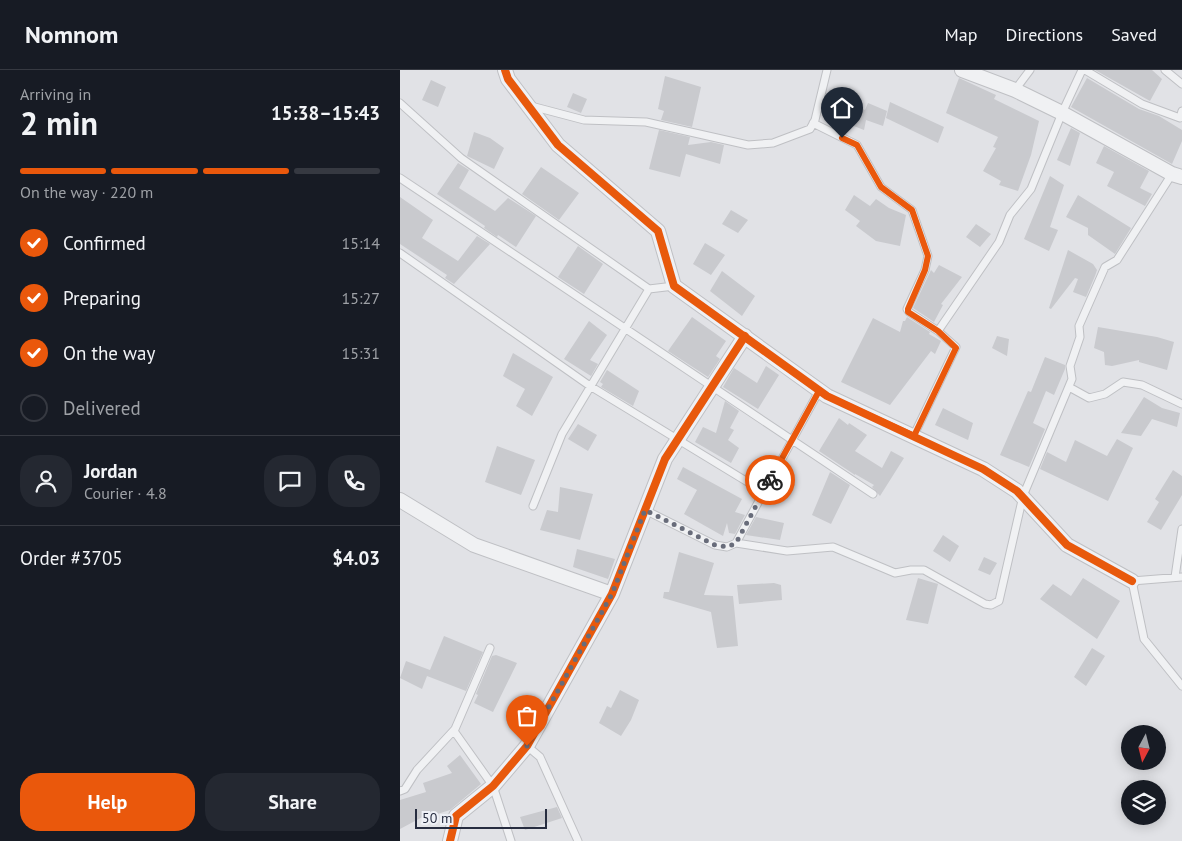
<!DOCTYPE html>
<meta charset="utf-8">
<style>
body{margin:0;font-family:"PT Sans",sans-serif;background:#242831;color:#f1f3f6;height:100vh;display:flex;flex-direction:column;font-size:19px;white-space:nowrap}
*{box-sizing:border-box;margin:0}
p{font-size:16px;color:#9ea1a6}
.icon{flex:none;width:28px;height:28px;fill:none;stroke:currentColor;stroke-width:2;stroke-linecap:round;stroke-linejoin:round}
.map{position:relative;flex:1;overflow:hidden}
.details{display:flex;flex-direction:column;background:#171b24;width:400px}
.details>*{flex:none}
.needle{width:32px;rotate:187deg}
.buttons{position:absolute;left:721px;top:655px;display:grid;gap:10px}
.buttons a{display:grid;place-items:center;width:45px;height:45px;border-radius:50%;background:#171b24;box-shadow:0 2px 12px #0003;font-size:25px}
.scale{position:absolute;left:15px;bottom:12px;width:132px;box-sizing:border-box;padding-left:5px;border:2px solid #272d40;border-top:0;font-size:14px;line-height:18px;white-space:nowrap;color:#272d40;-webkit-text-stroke:4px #eef0f6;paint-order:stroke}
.pin{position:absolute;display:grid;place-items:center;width:42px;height:42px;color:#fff;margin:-51px -21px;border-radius:50% 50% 50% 0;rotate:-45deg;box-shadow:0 0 5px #0007}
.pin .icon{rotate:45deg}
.courier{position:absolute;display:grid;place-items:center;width:50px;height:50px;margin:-25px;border:4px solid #ea580c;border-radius:50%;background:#fff;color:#222;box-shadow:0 1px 6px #0007}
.overview em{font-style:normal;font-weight:600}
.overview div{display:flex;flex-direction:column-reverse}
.overview{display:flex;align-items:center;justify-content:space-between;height:85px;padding:0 20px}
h1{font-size:32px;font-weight:600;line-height:38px}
.bar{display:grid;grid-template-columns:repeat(4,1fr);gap:8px 5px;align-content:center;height:60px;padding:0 20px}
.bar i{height:6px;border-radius:4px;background:#363941}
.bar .current{background:#ea580c}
.bar p{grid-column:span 4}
.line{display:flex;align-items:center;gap:12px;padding:0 20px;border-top:1px solid #363941}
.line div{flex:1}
.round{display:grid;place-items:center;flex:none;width:52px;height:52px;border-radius:20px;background:#242831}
ol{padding:0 20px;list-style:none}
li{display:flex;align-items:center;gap:15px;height:55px}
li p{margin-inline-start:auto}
li .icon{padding:5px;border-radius:50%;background:#ea580c;color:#fff;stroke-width:4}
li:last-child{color:#9ea1a6}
li i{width:28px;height:28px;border:2px solid #363941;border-radius:50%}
.primary-button{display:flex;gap:10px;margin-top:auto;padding:10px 20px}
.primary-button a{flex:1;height:58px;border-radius:20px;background:#ea580c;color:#fff;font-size:20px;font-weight:600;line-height:58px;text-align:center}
.primary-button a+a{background:#242831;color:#f1f3f6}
header{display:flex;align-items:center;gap:30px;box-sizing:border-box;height:70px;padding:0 25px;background:#171b24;border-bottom:1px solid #363941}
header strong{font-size:24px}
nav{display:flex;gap:28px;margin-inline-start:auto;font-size:18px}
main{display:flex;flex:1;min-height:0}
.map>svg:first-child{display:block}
.building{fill:#c9cace}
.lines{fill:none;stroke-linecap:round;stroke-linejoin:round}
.service-casing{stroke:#bfc0c4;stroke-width:9}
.minor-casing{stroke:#bfc0c4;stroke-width:16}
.service{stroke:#f0f1f3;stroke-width:7}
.minor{stroke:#f0f1f3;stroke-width:14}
.cycleway-casing{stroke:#eef0f6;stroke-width:11}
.cycleway{stroke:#e8590c;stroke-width:8}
.done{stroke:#686c7a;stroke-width:5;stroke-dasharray:0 9}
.route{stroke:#ea580c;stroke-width:6}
</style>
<header>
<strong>Nomnom</strong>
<nav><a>Map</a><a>Directions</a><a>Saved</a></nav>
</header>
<main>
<section class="details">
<div class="overview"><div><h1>2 min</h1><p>Arriving in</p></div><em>15:38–15:43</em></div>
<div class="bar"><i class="current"></i><i class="current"></i><i class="current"></i><i></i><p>On the way · 220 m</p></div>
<ol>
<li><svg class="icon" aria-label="check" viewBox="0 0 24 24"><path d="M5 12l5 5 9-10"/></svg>Confirmed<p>15:14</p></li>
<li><svg class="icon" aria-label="check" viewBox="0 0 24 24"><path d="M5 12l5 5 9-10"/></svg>Preparing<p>15:27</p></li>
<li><svg class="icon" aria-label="check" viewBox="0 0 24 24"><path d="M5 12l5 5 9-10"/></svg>On the way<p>15:31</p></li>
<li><i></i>Delivered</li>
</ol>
<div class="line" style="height:90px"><a class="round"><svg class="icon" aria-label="person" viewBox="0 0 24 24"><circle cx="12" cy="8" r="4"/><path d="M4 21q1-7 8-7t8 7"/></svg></a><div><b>Jordan</b><p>Courier · 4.8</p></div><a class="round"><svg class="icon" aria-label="chat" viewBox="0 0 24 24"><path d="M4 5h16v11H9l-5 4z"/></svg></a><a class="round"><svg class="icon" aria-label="phone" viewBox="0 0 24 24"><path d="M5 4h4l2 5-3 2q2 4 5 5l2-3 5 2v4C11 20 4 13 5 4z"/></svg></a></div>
<div class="line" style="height:65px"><div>Order #3705</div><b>$4.03</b></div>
<div class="primary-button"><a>Help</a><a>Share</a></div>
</section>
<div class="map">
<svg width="782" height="771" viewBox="0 0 782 771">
<rect width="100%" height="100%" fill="#e1e2e6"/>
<!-- building -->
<path class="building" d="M 695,0 L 752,0 L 762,9 L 750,31 Z
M 265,6 L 301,17 L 292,57 L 261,50 L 264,41 L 258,39 Z
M 559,8 L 596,25 L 594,29 L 639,51 L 631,85 L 618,121 L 599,115 L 601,111 L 583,101 L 596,78 L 593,77 L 598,67 L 546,43 Z
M 687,8 L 739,39 L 759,46 L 782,60 L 782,71 L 772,94 L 671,37 Z
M 31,10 L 46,17 L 38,37 L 22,30 Z
M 173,23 L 187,29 L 181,43 L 167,37 Z
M 490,32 L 544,57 L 538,73 L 486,48 Z
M 468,33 L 487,41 L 483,56 L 466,50 L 464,60 L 446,53 L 452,34 L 465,40 Z
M 671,58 L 680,63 L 670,96 L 657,90 Z
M 259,60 L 290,67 L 288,75 L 311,72 L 324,75 L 320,94 L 286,84 L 280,107 L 249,99 Z
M 74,62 L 90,68 L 104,78 L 94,99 L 67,86 Z
M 704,76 L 749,101 L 740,118 L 752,124 L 745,136 L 707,116 L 714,102 L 696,93 Z
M 58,93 L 69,100 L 59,118 L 95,141 L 108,128 L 136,146 L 116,177 L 98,165 L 97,167 L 84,158 L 85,156 L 37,124 Z
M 141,97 L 179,123 L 159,150 L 122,124 Z
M 650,106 L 664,115 L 650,157 L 658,160 L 649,181 L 624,169 Z
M 454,125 L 470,136 L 476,129 L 489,138 L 506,145 L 500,176 L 476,171 L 456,156 L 460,151 L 445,140 Z
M 678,125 L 731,158 L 715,184 L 688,165 L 688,158 L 666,147 Z
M 0,127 L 33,150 L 22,168 L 58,191 L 77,166 L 90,174 L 54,214 L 45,208 L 47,205 L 0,174 Z
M 331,140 L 348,150 L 338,163 L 322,154 Z
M 576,154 L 591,164 L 580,177 L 566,167 Z
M 305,173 L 325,185 L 311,205 L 293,194 Z
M 178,176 L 203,194 L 184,224 L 158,207 Z
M 668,180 L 693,194 L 697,200 L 695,206 L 686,227 L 673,222 L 678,209 L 675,208 L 651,239 L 649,238 Z
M 539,195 L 562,207 L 541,234 L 543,235 L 534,252 L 513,238 L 531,200 L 534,203 Z
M 322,201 L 355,226 L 342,246 L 310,221 Z
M 292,247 L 326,271 L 316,286 L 320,289 L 308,307 L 268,281 Z
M 507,247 L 530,262 L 529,264 L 541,271 L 535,284 L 531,281 L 490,335 L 441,312 L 473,248 L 500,262 L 503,251 L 505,251 Z
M 189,251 L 207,265 L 190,290 L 198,294 L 191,306 L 164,289 Z
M 698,257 L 757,267 L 774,272 L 767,300 L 739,292 L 739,290 L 712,296 L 705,295 L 704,282 L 694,278 Z
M 597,266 L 609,269 L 607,286 L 592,278 Z
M 113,283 L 153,307 L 132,346 L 116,336 L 125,319 L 103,306 Z
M 645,287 L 665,295 L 665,299 L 654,325 L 646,321 L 633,353 L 645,359 L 629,397 L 600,385 L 628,321 L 631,322 Z
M 366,296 L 379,305 L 358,339 L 323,317 L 334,298 L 357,313 Z
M 207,300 L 239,321 L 233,336 L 201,317 L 203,314 L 200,312 Z
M 744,327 L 762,338 L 780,343 L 777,357 L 752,349 L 741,366 L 721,363 Z
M 325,331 L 339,341 L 330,358 L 334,360 L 328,370 L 339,378 L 331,393 L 295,372 L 303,357 L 316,363 Z
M 543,338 L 573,353 L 568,370 L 535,355 Z
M 439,348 L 448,355 L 449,353 L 467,365 L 455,381 L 482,398 L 491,381 L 504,388 L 480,426 L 472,417 L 474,415 L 455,404 L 455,405 L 419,381 Z
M 178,354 L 197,365 L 188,381 L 168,369 Z
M 717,369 L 733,378 L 708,431 L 640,399 L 647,382 L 666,392 L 675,370 L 707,386 Z
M 97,376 L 135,390 L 121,425 L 85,412 Z
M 283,397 L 342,429 L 335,442 L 345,445 L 335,464 L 329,463 L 327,453 L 323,466 L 284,444 L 297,420 L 277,409 Z
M 773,400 L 782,406 L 782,425 L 761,460 L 747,452 L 759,432 L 755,429 Z
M 430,402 L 450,415 L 431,454 L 412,445 Z
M 160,417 L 193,424 L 180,470 L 140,460 L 147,440 L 158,442 Z
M 356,447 L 384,453 L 380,470 L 346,465 Z
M 543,465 L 559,476 L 550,492 L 533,481 Z
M 177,479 L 215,489 L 208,509 L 173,497 Z
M 279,482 L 314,493 L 304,525 L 333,526 L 338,576 L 317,578 L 311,542 L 263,528 L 264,522 L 269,522 Z
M 584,487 L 597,493 L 590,505 L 578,500 Z
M 518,508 L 538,514 L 528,554 L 506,550 Z
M 683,508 L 720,531 L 697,569 L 640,529 L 653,514 L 671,526 Z
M 374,513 L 381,515 L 382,530 L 339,534 L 337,515 Z
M 44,566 L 83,582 L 66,621 L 27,606 L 22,619 L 0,608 L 6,591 L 30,600 Z
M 692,578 L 705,586 L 686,616 L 674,607 Z
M 96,585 L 117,593 L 93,642 L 74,633 L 78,625 L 76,624 L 92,586 Z
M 220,620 L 239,630 L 231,650 L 221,666 L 199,653 L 207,636 L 211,638 Z
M 60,685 L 81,714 L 50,740 L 31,746 L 30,743 L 0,759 L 0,730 L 26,722 L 23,713 L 52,703 L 47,696 Z
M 157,737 L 162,748 L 125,760 L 120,747 Z"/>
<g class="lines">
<!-- service casing -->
<g class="service-casing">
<path id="service" d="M 685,0 L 742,34 L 780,48 L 782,41
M 765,0 L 782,14
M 615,20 L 630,0
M 0,33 L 61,88 L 249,219 L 274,216
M 131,36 L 184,50 L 246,52 L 348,75 L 373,73 L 410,59 L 415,50 L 427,0
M 413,53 L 457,75 L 481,117 L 512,140 L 528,186 L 525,200 L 507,239 L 509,242 L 538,261
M 0,108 L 473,424
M 0,183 L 190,316 L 364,422
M 669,317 L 689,328 L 705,324 L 723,312 L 742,315 L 782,334
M 513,367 L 556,277 L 538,261 L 599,172 L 610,145 L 631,119 L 662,43 L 682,0
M 133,436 L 162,364 L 249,219
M 245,440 L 315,475 L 327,477 L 336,473 L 419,321
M 336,473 L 387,481 L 433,477 L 495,503 L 511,500 L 524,500 L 585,534 L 591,535 L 599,531 L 623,426 L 672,309 L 670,296 L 680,267 L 679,256 L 705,197 L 717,190 L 772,104
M 775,507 L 782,459
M 782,507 L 732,511 L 744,569 L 782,616
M 54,661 L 93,716 L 111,771
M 127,676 L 140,687 L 178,771
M 0,721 L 5,719 L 17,700 L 55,659 L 90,578"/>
</g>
<!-- minor casing -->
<g class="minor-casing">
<path id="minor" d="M 105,0 L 108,9 L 158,75 L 258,161 L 274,216 L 427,326 L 583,399 L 617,421 L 667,475 L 732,511
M 562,0 L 615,20 L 662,43 L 772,104 L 782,107
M 0,430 L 74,475 L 212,524
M 50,771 L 56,746 L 93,716 L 127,676 L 212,524 L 265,389 L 345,266"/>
</g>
<!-- service -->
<use href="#service" class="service"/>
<!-- minor -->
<use href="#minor" class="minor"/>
<!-- cycleway casing -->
<g class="cycleway-casing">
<path id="cycleway" d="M 105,0 L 108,9 L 158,75 L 258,161 L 274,216 L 427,326 L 583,399 L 617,421 L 667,475 L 732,511
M 50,771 L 56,746 L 93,716 L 127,676 L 212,524 L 265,389 L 345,266"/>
</g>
<!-- cycleway -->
<use href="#cycleway" class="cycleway"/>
</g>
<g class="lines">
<!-- done -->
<path class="done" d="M 127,676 L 212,524 L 245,440 L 315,475 L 327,477 L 336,473 L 370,410"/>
<!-- route -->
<path class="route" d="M 370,410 L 419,321 L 427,326 L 514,366 L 556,278 L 538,261 L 508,242 L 508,239 L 525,200 L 528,186 L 512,140 L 481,117 L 457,75 L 442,68"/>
</g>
</svg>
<div class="buttons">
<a><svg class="needle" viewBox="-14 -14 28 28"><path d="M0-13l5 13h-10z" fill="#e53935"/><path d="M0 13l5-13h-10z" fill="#9ea1a6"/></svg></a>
<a><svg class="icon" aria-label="layers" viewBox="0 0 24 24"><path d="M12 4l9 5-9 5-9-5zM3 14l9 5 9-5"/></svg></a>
</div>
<div class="scale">50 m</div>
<div class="pin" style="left:127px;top:676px;background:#ea580c"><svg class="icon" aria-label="bag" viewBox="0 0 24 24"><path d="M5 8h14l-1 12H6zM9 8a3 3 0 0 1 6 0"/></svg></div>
<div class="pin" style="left:442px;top:68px;background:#1f2937"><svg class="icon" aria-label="home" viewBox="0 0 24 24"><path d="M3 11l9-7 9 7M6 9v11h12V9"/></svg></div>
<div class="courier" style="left:370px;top:410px"><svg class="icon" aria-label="bike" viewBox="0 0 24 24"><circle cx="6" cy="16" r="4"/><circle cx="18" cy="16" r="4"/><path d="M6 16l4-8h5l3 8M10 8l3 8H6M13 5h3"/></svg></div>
</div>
</main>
